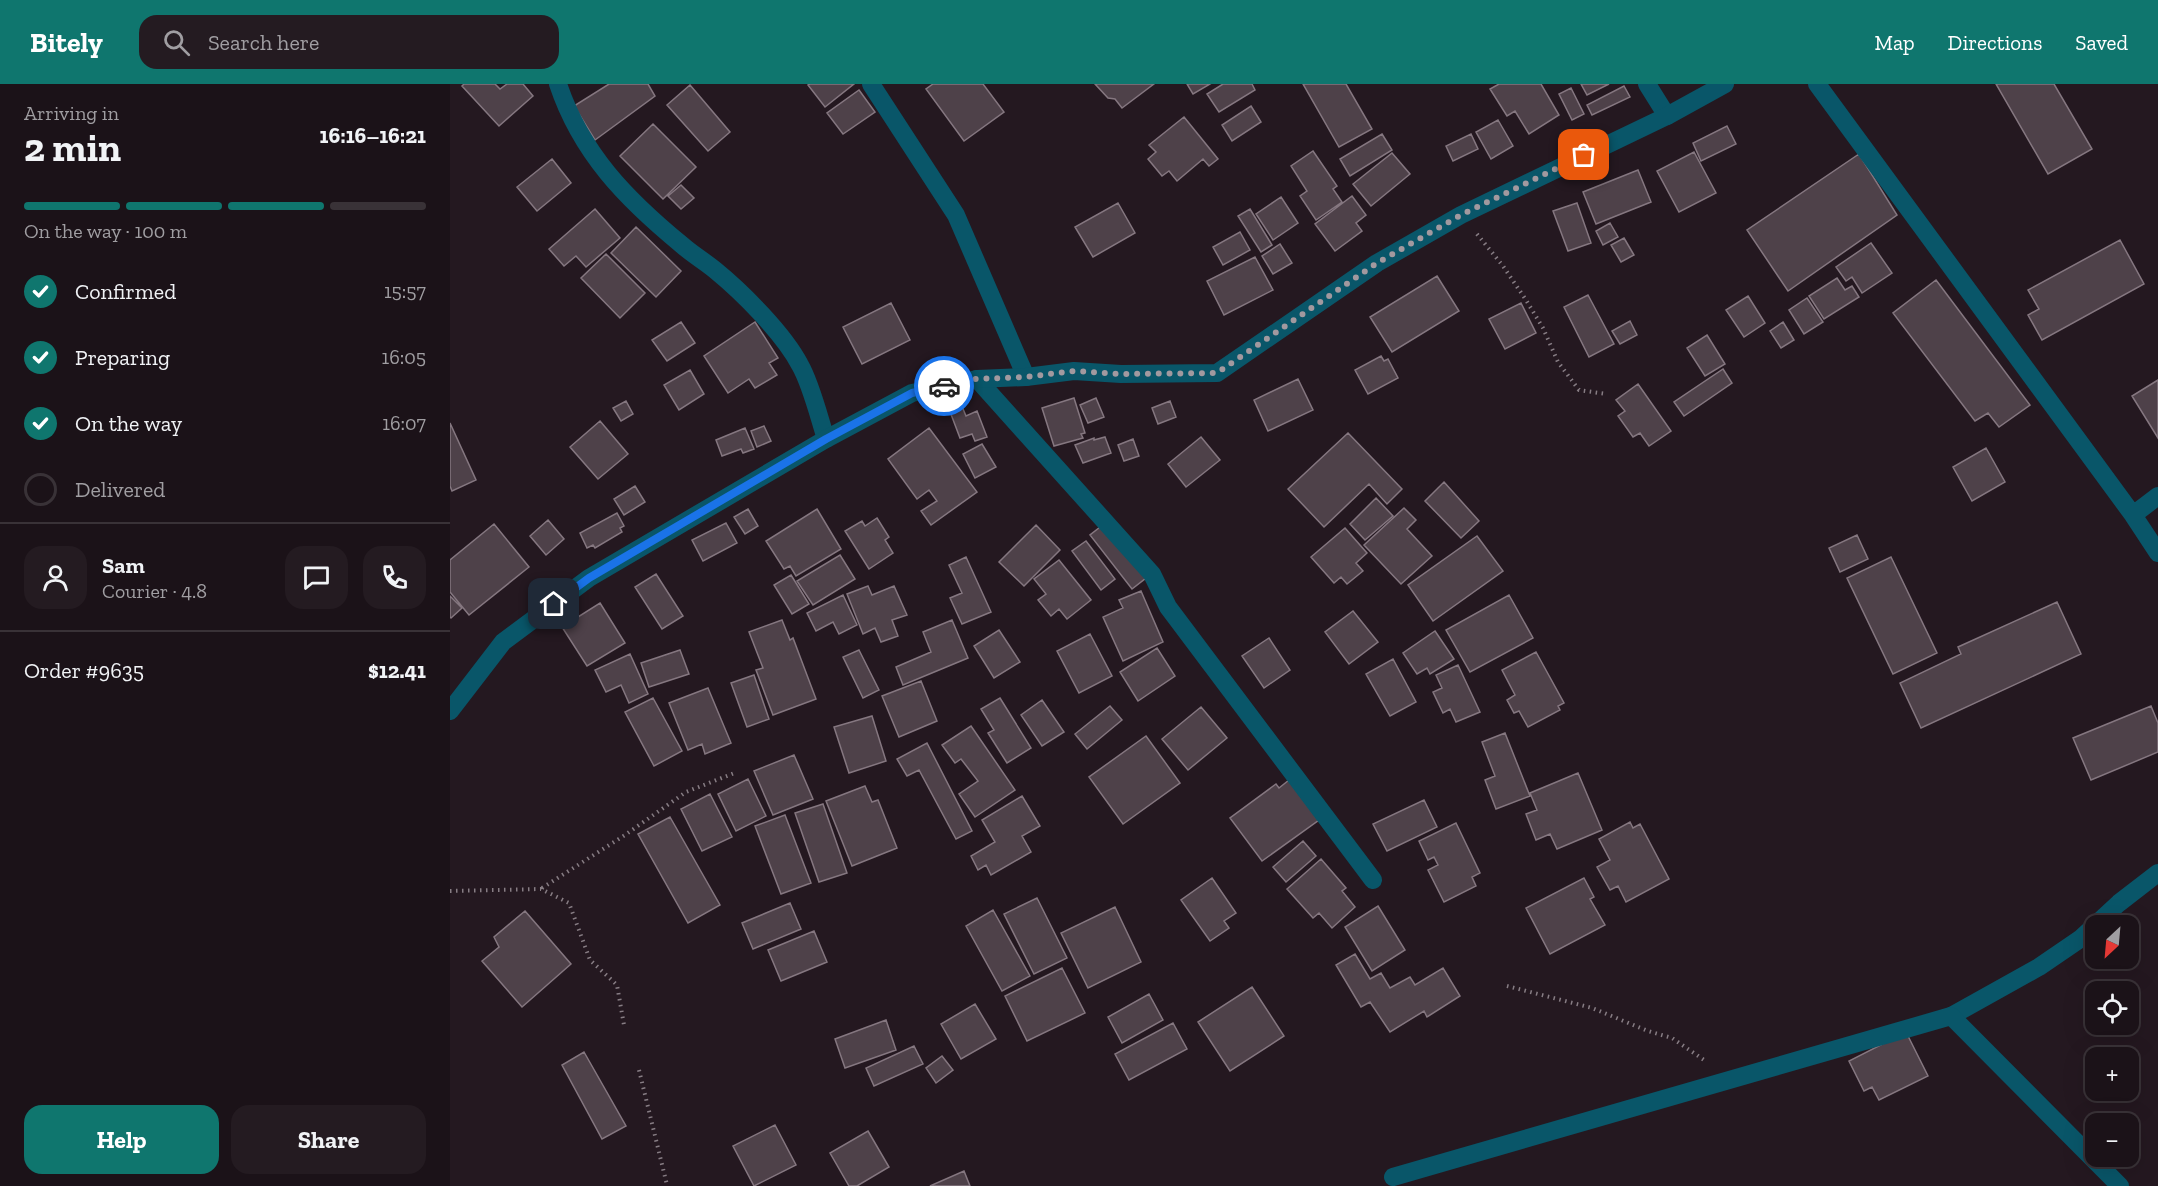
<!DOCTYPE html>
<meta charset="utf-8">
<style>
body{margin:0;font-family:"Zilla Slab",serif;background:#241b21;color:#f1f3f6;height:100vh;display:flex;flex-direction:column;font-size:22px;white-space:nowrap}
*{box-sizing:border-box;margin:0}
p{font-size:20px;color:#a09ea2}
.icon{flex:none;width:33px;height:33px;fill:none;stroke:currentColor;stroke-width:2;stroke-linecap:round;stroke-linejoin:round}
.map{position:relative;flex:1;overflow:hidden}
.details{display:flex;flex-direction:column;background:#1b1218;width:450px}
.details>*{flex:none}
.needle{width:39px;rotate:206deg}
.buttons{position:absolute;left:1635px;top:831px;display:grid;gap:12px}
.buttons a{display:grid;place-items:center;width:54px;height:54px;border-radius:12px;background:#1b1218;box-shadow:0 6px 24px #0002,0 0 0 2px #393237;font-size:30px}
.pin{position:absolute;display:grid;place-items:center;width:51px;height:51px;color:#fff;margin:-26px;border-radius:12px;box-shadow:0 3px 9px #0006}
.courier{position:absolute;display:grid;place-items:center;width:60px;height:60px;margin:-30px;border:4px solid #1a73e8;border-radius:50%;background:#fff;color:#222;box-shadow:0 2px 8px #0007}
.summary em{font-style:normal;font-weight:700}
.summary div{display:flex;flex-direction:column-reverse}
.summary{display:flex;align-items:center;justify-content:space-between;height:102px;padding:0 24px}
h1{font-size:39px;font-weight:700;line-height:45px}
.bar{display:grid;grid-template-columns:repeat(4,1fr);gap:9px 6px;align-content:center;height:72px;padding:0 24px}
.bar i{height:8px;border-radius:4px;background:#393237}
.bar .selected{background:#0f766e}
.bar p{grid-column:span 4}
.line{display:flex;align-items:center;gap:15px;padding:0 24px;border-top:2px solid #393237}
.line div{flex:1}
.round{display:grid;place-items:center;flex:none;width:63px;height:63px;border-radius:18px;background:#241b21}
ol{padding:0 24px;list-style:none}
li{display:flex;align-items:center;gap:18px;height:66px}
li p{margin-inline-start:auto}
li .icon{padding:6px;border-radius:50%;background:#0f766e;color:#fff;stroke-width:4}
li:last-child{color:#a09ea2}
li i{width:33px;height:33px;border:3px solid #393237;border-radius:50%}
.button{display:flex;gap:12px;margin-top:auto;padding:12px 24px}
.button a{flex:1;height:69px;border-radius:18px;background:#0f766e;color:#fff;font-size:24px;font-weight:700;line-height:69px;text-align:center}
.button a+a{background:#241b21;color:#f1f3f6}
header{display:flex;align-items:center;gap:36px;box-sizing:border-box;height:84px;padding:0 30px;background:#0f766e;color:#fff}
header strong{font-size:28px}
nav{display:flex;gap:33px;margin-inline-start:auto;font-size:21px}
.search{width:420px;height:54px;background:#241b21;display:flex;align-items:center;gap:15px;box-sizing:border-box;padding:0 21px;border-radius:18px;color:#a09ea2;font-size:22px}
main{display:flex;flex:1;min-height:0}
.map>svg:first-child{display:block}
.building{fill:#4e4149;stroke:#857780;stroke-width:1.5}
.lines{fill:none;stroke-linecap:round;stroke-linejoin:round}
.path{stroke:#877d84;stroke-width:4;stroke-dasharray:1.5 4.5;stroke-linecap:butt}
.service{stroke:#095669;stroke-width:18}
.minor{stroke:#095669;stroke-width:18}
.tertiary{stroke:#095669;stroke-width:18}
.done{stroke:#a2999f;stroke-width:6;stroke-dasharray:0 10.8}
.route{stroke:#1a73e8;stroke-width:8}
</style>
<header>
<strong>Bitely</strong>
<div class="search"><svg class="icon" aria-label="search" viewBox="0 0 24 24"><circle cx="10" cy="10" r="6"/><path d="M15 15l6 6"/></svg>Search here</div>
<nav><a>Map</a><a>Directions</a><a>Saved</a></nav>
</header>
<main>
<section class="details">
<div class="summary"><div><h1>2 min</h1><p>Arriving in</p></div><em>16:16–16:21</em></div>
<div class="bar"><i class="selected"></i><i class="selected"></i><i class="selected"></i><i></i><p>On the way · 100 m</p></div>
<ol>
<li><svg class="icon" aria-label="check" viewBox="0 0 24 24"><path d="M5 12l5 5 9-10"/></svg>Confirmed<p>15:57</p></li>
<li><svg class="icon" aria-label="check" viewBox="0 0 24 24"><path d="M5 12l5 5 9-10"/></svg>Preparing<p>16:05</p></li>
<li><svg class="icon" aria-label="check" viewBox="0 0 24 24"><path d="M5 12l5 5 9-10"/></svg>On the way<p>16:07</p></li>
<li><i></i>Delivered</li>
</ol>
<div class="line" style="height:108px"><a class="round"><svg class="icon" aria-label="person" viewBox="0 0 24 24"><circle cx="12" cy="8" r="4"/><path d="M4 21q1-7 8-7t8 7"/></svg></a><div><b>Sam</b><p>Courier · 4.8</p></div><a class="round"><svg class="icon" aria-label="chat" viewBox="0 0 24 24"><path d="M4 5h16v11H9l-5 4z"/></svg></a><a class="round"><svg class="icon" aria-label="phone" viewBox="0 0 24 24"><path d="M5 4h4l2 5-3 2q2 4 5 5l2-3 5 2v4C11 20 4 13 5 4z"/></svg></a></div>
<div class="line" style="height:78px"><div>Order #9635</div><b>$12.41</b></div>
<div class="button"><a>Help</a><a>Share</a></div>
</section>
<div class="map">
<svg width="1708" height="1102" viewBox="0 0 1708 1102">
<rect width="100%" height="100%" fill="#241820"/>
<!-- building -->
<path class="building" d="M 14,0 L 45,0 L 50,5 L 57,0 L 73,0 L 83,12 L 49,42 L 12,2 Z
M 159,0 L 198,0 L 205,12 L 145,56 L 124,22 Z
M 360,0 L 404,0 L 375,23 L 358,1 Z
M 483,0 L 533,0 L 554,28 L 514,57 L 476,5 Z
M 704,0 L 672,24 L 665,15 L 658,14 L 645,0 Z
M 737,0 L 760,0 L 743,10 Z
M 773,0 L 802,0 L 805,6 L 769,28 L 757,10 Z
M 853,0 L 896,0 L 922,45 L 889,63 Z
M 1049,0 L 1091,0 L 1109,31 L 1079,50 L 1065,27 L 1057,32 L 1040,5 Z
M 1131,0 L 1159,0 L 1137,11 Z
M 1546,0 L 1604,0 L 1642,65 L 1598,90 Z
M 240,1 L 280,48 L 258,67 L 217,21 Z
M 1174,2 L 1180,13 L 1142,31 L 1137,21 Z
M 1121,4 L 1134,30 L 1122,36 L 1109,10 Z
M 409,6 L 425,28 L 393,50 L 377,29 Z
M 801,22 L 811,38 L 782,57 L 772,41 Z
M 734,33 L 768,75 L 759,82 L 753,75 L 727,97 L 719,87 L 712,92 L 698,75 L 706,68 L 699,61 Z
M 1048,36 L 1063,62 L 1041,75 L 1026,48 Z
M 203,40 L 246,83 L 213,115 L 170,72 Z
M 1277,42 L 1286,60 L 1251,77 L 1243,59 Z
M 932,50 L 942,66 L 900,92 L 890,75 Z
M 1021,50 L 1028,65 L 1003,77 L 996,62 Z
M 863,67 L 887,102 L 883,105 L 892,118 L 866,136 L 850,112 L 857,107 L 841,82 Z
M 1244,68 L 1266,109 L 1229,128 L 1207,87 Z
M 942,69 L 960,90 L 921,122 L 903,100 Z
M 1409,70 L 1447,131 L 1338,207 L 1297,146 Z
M 102,75 L 121,99 L 87,127 L 67,103 Z
M 1188,86 L 1201,118 L 1146,140 L 1133,108 Z
M 231,101 L 244,114 L 231,125 L 218,112 Z
M 902,112 L 916,131 L 906,139 L 912,147 L 885,167 L 865,140 Z
M 831,113 L 848,139 L 823,156 L 806,130 Z
M 668,119 L 685,149 L 643,173 L 625,143 Z
M 1127,119 L 1141,159 L 1118,167 L 1103,127 Z
M 145,125 L 170,154 L 136,183 L 126,172 L 114,182 L 99,165 Z
M 800,125 L 822,161 L 811,168 L 788,132 Z
M 1160,139 L 1168,153 L 1153,161 L 1146,147 Z
M 186,143 L 231,187 L 206,213 L 161,169 Z
M 790,148 L 800,166 L 773,181 L 763,163 Z
M 1174,154 L 1184,171 L 1171,178 L 1161,161 Z
M 1670,156 L 1694,200 L 1592,256 L 1578,231 L 1589,225 L 1578,206 Z
M 1421,159 L 1442,189 L 1412,209 L 1402,193 L 1396,197 L 1386,183 Z
M 830,160 L 842,179 L 823,190 L 812,172 Z
M 156,170 L 195,209 L 170,234 L 131,194 Z
M 805,173 L 823,206 L 774,231 L 757,197 Z
M 987,192 L 1009,227 L 942,268 L 920,233 Z
M 1387,194 L 1395,206 L 1402,202 L 1409,213 L 1374,235 L 1359,212 Z
M 1486,196 L 1580,321 L 1549,343 L 1538,329 L 1525,337 L 1443,229 Z
M 1138,211 L 1164,260 L 1139,273 L 1114,223 Z
M 1298,212 L 1315,239 L 1294,253 L 1276,226 Z
M 1357,214 L 1373,238 L 1354,250 L 1339,226 Z
M 441,219 L 460,256 L 412,280 L 393,243 Z
M 1071,219 L 1086,249 L 1055,265 L 1039,235 Z
M 1180,237 L 1187,251 L 1170,260 L 1162,247 Z
M 231,238 L 245,259 L 217,277 L 202,256 Z
M 305,238 L 328,274 L 319,279 L 327,291 L 305,304 L 299,295 L 278,309 L 254,272 Z
M 1333,238 L 1344,256 L 1331,264 L 1320,247 Z
M 1257,251 L 1275,280 L 1255,292 L 1237,264 Z
M 931,272 L 934,277 L 938,275 L 948,294 L 918,310 L 905,286 Z
M 1273,285 L 1282,299 L 1234,332 L 1224,318 Z
M 240,286 L 254,310 L 229,326 L 214,301 Z
M 848,295 L 863,326 L 818,347 L 804,316 Z
M 1708,296 L 1708,354 L 1682,312 Z
M 1188,300 L 1221,347 L 1199,362 L 1190,349 L 1183,353 L 1168,332 L 1175,327 L 1166,316 Z
M 624,314 L 635,349 L 631,350 L 633,354 L 604,362 L 592,324 Z
M 646,314 L 654,333 L 638,339 L 630,321 Z
M 176,317 L 183,330 L 171,337 L 163,324 Z
M 720,317 L 726,333 L 708,340 L 702,324 Z
M 511,320 L 516,332 L 527,327 L 537,353 L 525,357 L 522,350 L 510,354 L 499,325 Z
M 150,337 L 178,370 L 148,395 L 120,363 Z
M 0,339 L 26,396 L 2,407 L 0,402 Z
M 314,342 L 321,357 L 307,363 L 301,347 Z
M 295,344 L 304,365 L 293,369 L 291,365 L 272,372 L 266,356 Z
M 479,344 L 527,408 L 481,441 L 471,427 L 487,417 L 479,406 L 467,415 L 438,375 Z
M 898,349 L 952,405 L 937,420 L 919,400 L 874,443 L 838,405 Z
M 655,353 L 661,369 L 633,379 L 625,361 L 644,354 L 644,356 Z
M 751,353 L 770,376 L 736,403 L 718,380 Z
M 683,355 L 689,372 L 674,377 L 668,361 Z
M 532,360 L 546,383 L 525,394 L 513,370 Z
M 1536,364 L 1555,398 L 1522,417 L 1503,383 Z
M 994,398 L 1029,437 L 1011,454 L 975,417 Z
M 185,402 L 195,418 L 174,431 L 164,415 Z
M 926,414 L 943,432 L 915,456 L 900,440 Z
M 954,424 L 966,436 L 957,445 L 982,472 L 951,500 L 914,461 Z
M 298,425 L 308,442 L 295,450 L 284,433 Z
M 367,425 L 391,465 L 346,492 L 340,482 L 334,485 L 316,457 Z
M 167,429 L 174,442 L 170,444 L 172,448 L 145,464 L 143,461 L 137,464 L 130,449 Z
M 427,434 L 439,453 L 435,456 L 443,469 L 419,485 L 395,447 L 412,437 L 415,442 Z
M 98,436 L 114,455 L 96,471 L 80,452 Z
M 276,439 L 287,459 L 253,477 L 242,456 Z
M 44,440 L 79,483 L 19,531 L 0,508 L 0,476 Z
M 654,440 L 696,494 L 682,505 L 640,451 Z
M 586,441 L 610,466 L 574,502 L 549,478 Z
M 895,444 L 917,469 L 906,479 L 913,487 L 897,500 L 891,493 L 884,499 L 861,473 Z
M 1407,451 L 1418,475 L 1390,488 L 1379,464 Z
M 1027,452 L 1053,487 L 983,537 L 958,501 Z
M 636,457 L 665,495 L 651,506 L 622,467 Z
M 390,471 L 405,495 L 363,521 L 347,497 Z
M 516,473 L 541,528 L 512,540 L 500,514 L 512,509 L 499,481 Z
M 1441,473 L 1487,569 L 1443,590 L 1397,494 Z
M 609,476 L 641,516 L 617,535 L 609,525 L 601,532 L 588,516 L 596,510 L 584,495 Z
M 206,490 L 233,532 L 212,545 L 185,503 Z
M 341,491 L 359,520 L 342,530 L 324,501 Z
M 418,502 L 422,511 L 444,502 L 457,531 L 442,536 L 448,552 L 431,558 L 425,544 L 413,550 L 397,510 Z
M 691,507 L 713,558 L 673,577 L 653,533 L 673,524 L 669,516 Z
M 393,511 L 407,541 L 389,550 L 383,538 L 366,547 L 357,529 Z
M 1059,511 L 1083,554 L 1020,588 L 996,546 Z
M 0,512 L 12,524 L 1,534 L 0,533 Z
M 1607,518 L 1631,570 L 1471,644 L 1450,599 L 1511,570 L 1508,563 Z
M 150,519 L 175,559 L 137,582 L 112,543 Z
M 903,527 L 928,558 L 899,580 L 875,548 Z
M 332,536 L 340,556 L 343,554 L 366,615 L 323,631 L 306,586 L 313,584 L 299,548 Z
M 502,536 L 518,574 L 453,601 L 446,583 L 481,568 L 473,548 Z
M 549,546 L 570,578 L 544,594 L 524,562 Z
M 985,547 L 1004,575 L 980,590 L 977,584 L 967,590 L 953,569 Z
M 640,550 L 662,592 L 629,609 L 607,567 Z
M 819,554 L 840,586 L 814,604 L 792,572 Z
M 707,564 L 725,592 L 688,617 L 670,588 Z
M 230,566 L 239,590 L 199,603 L 191,579 Z
M 409,566 L 429,606 L 413,614 L 393,573 Z
M 1086,568 L 1114,619 L 1108,622 L 1110,626 L 1078,643 L 1069,627 L 1064,629 L 1057,616 L 1065,611 L 1052,586 Z
M 180,570 L 198,610 L 179,619 L 171,601 L 156,608 L 145,586 Z
M 943,575 L 966,618 L 940,632 L 916,590 Z
M 1008,581 L 1030,628 L 1006,638 L 1000,625 L 993,629 L 983,608 L 992,604 L 986,591 Z
M 304,591 L 319,635 L 297,643 L 281,599 Z
M 471,597 L 487,637 L 449,653 L 432,612 Z
M 258,604 L 281,659 L 255,670 L 252,660 L 238,666 L 219,619 Z
M 203,614 L 232,667 L 204,682 L 175,628 Z
M 550,614 L 581,664 L 557,679 L 538,649 L 544,646 L 531,625 Z
M 592,616 L 614,648 L 592,662 L 571,631 Z
M 660,622 L 672,636 L 637,665 L 625,650 Z
M 1701,622 L 1708,639 L 1708,668 L 1641,696 L 1623,654 Z
M 751,623 L 777,654 L 738,686 L 712,655 Z
M 422,632 L 436,677 L 399,689 L 384,643 Z
M 521,642 L 565,706 L 525,733 L 509,710 L 528,697 L 511,675 L 505,679 L 492,661 Z
M 1055,649 L 1080,712 L 1046,725 L 1035,696 L 1045,692 L 1032,658 Z
M 696,652 L 730,699 L 673,740 L 639,693 Z
M 477,659 L 522,747 L 506,755 L 469,686 L 457,692 L 447,675 Z
M 344,671 L 363,715 L 323,731 L 304,687 Z
M 1128,689 L 1152,746 L 1107,765 L 1100,750 L 1086,756 L 1076,730 L 1087,726 L 1080,709 Z
M 298,695 L 316,732 L 286,747 L 268,710 Z
M 839,696 L 869,736 L 812,777 L 780,734 L 826,700 L 829,704 Z
M 415,702 L 422,718 L 428,716 L 447,764 L 402,782 L 376,717 Z
M 260,710 L 282,753 L 252,767 L 231,725 Z
M 572,712 L 590,742 L 572,752 L 581,768 L 541,791 L 536,781 L 528,786 L 521,772 L 545,758 L 532,736 Z
M 974,716 L 987,743 L 937,767 L 923,740 Z
M 373,720 L 397,789 L 369,798 L 345,729 Z
M 335,731 L 361,799 L 331,810 L 305,742 Z
M 220,733 L 270,821 L 238,839 L 188,750 Z
M 1180,738 L 1183,744 L 1190,740 L 1219,795 L 1176,818 L 1168,802 L 1160,806 L 1147,783 L 1160,776 L 1149,755 Z
M 1006,739 L 1030,789 L 1022,793 L 1026,802 L 994,818 L 978,786 L 988,781 L 984,773 L 978,776 L 969,757 Z
M 853,757 L 866,772 L 836,798 L 823,783 Z
M 871,775 L 896,804 L 892,807 L 905,823 L 882,844 L 869,829 L 863,834 L 837,805 Z
M 762,794 L 786,829 L 774,837 L 779,844 L 760,857 L 731,816 Z
M 1134,794 L 1144,813 L 1140,815 L 1155,841 L 1100,870 L 1076,824 Z
M 587,814 L 617,874 L 584,890 L 554,830 Z
M 340,819 L 351,845 L 303,865 L 292,839 Z
M 928,822 L 955,866 L 922,887 L 895,843 Z
M 665,823 L 691,878 L 638,904 L 611,849 Z
M 543,826 L 580,892 L 552,907 L 516,842 Z
M 75,827 L 121,880 L 72,923 L 32,877 L 49,863 L 44,853 Z
M 364,847 L 377,878 L 331,897 L 318,866 Z
M 905,870 L 920,895 L 931,889 L 940,904 L 960,893 L 965,901 L 993,884 L 1010,912 L 977,933 L 974,927 L 940,948 L 920,918 L 911,923 L 886,881 Z
M 612,884 L 635,929 L 577,957 L 555,912 Z
M 802,903 L 834,952 L 780,987 L 748,938 Z
M 699,910 L 713,936 L 672,959 L 658,933 Z
M 525,920 L 546,955 L 511,975 L 491,940 Z
M 436,936 L 446,966 L 395,984 L 385,955 Z
M 723,939 L 737,965 L 679,996 L 665,970 Z
M 1456,948 L 1478,992 L 1429,1016 L 1422,1003 L 1414,1007 L 1399,977 Z
M 464,962 L 473,980 L 424,1002 L 416,984 Z
M 134,968 L 176,1042 L 152,1055 L 112,981 Z
M 492,972 L 503,986 L 486,999 L 476,984 Z
M 325,1041 L 346,1081 L 304,1102 L 283,1062 Z
M 418,1047 L 439,1083 L 407,1102 L 399,1102 L 380,1069 Z
M 514,1087 L 520,1102 L 480,1102 Z"/>
<g class="lines">
<!-- path -->
<path class="path" d="M 1027,150 L 1053,182 L 1076,216 L 1093,244 L 1108,278 L 1129,306 L 1156,310
M 92,804 L 175,751 L 236,708 L 287,688
M 0,807 L 91,805 L 119,819 L 140,876 L 167,901 L 174,941
M 1057,902 L 1142,924 L 1198,947 L 1222,954 L 1254,976
M 189,986 L 217,1101"/>
<!-- service -->
<path class="service" d="M 1501,932 L 1589,883 L 1630,855 L 1669,819 L 1708,789"/>
<!-- minor -->
<path class="minor" d="M 108,0 C 131,69 176,115 232,161 C 242,170 254,177 265,186 C 292,208 334,250 350,281 C 361,300 369,333 376,355
M 421,0 L 506,131 L 576,293
M 1197,0 L 1217,32
M 1367,0 L 1683,431 L 1708,469
M 527,295 L 702,490 L 718,523 L 923,796
M 1683,431 L 1708,412
M 943,1093 L 1501,932 L 1670,1102"/>
<!-- tertiary -->
<path class="tertiary" d="M 0,627 L 53,558 L 139,494 L 376,355 L 462,309 L 527,295 L 576,293 L 624,287 L 671,290 L 767,289 L 927,179 L 1011,131 L 1217,32 L 1275,0"/>
</g>
<g class="lines">
<!-- done -->
<path class="done" d="M 494,302 L 526,295 L 576,293 L 624,287 L 671,290 L 767,289 L 927,179 L 1011,131 L 1134,71"/>
<!-- route -->
<path class="route" d="M 104,520 L 139,494 L 376,355 L 462,309 L 494,302"/>
</g>
</svg>
<div class="buttons">
<a><svg class="needle" viewBox="-14 -14 28 28"><path d="M0-13l5 13h-10z" fill="#e53935"/><path d="M0 13l5-13h-10z" fill="#a09ea2"/></svg></a>
<a><svg class="icon" aria-label="locate" viewBox="0 0 24 24"><circle cx="12" cy="12" r="6"/><path d="M12 2v4M12 18v4M2 12h4M18 12h4"/></svg></a>
<a>+</a>
<a>−</a>
</div>
<div class="pin" style="left:1134px;top:71px;background:#ea580c"><svg class="icon" aria-label="bag" viewBox="0 0 24 24"><path d="M5 8h14l-1 12H6zM9 8a3 3 0 0 1 6 0"/></svg></div>
<div class="pin" style="left:104px;top:520px;background:#1f2937"><svg class="icon" aria-label="home" viewBox="0 0 24 24"><path d="M3 11l9-7 9 7M6 9v11h12V9"/></svg></div>
<div class="courier" style="left:494px;top:302px"><svg class="icon" aria-label="car" viewBox="0 0 24 24"><path d="M5 17H2v-5l4-1 3-4h7l3 4 3 1v5h-3M9 17h6M6 11h13"/><circle cx="7" cy="17" r="2"/><circle cx="17" cy="17" r="2"/></svg></div>
</div>
</main>
